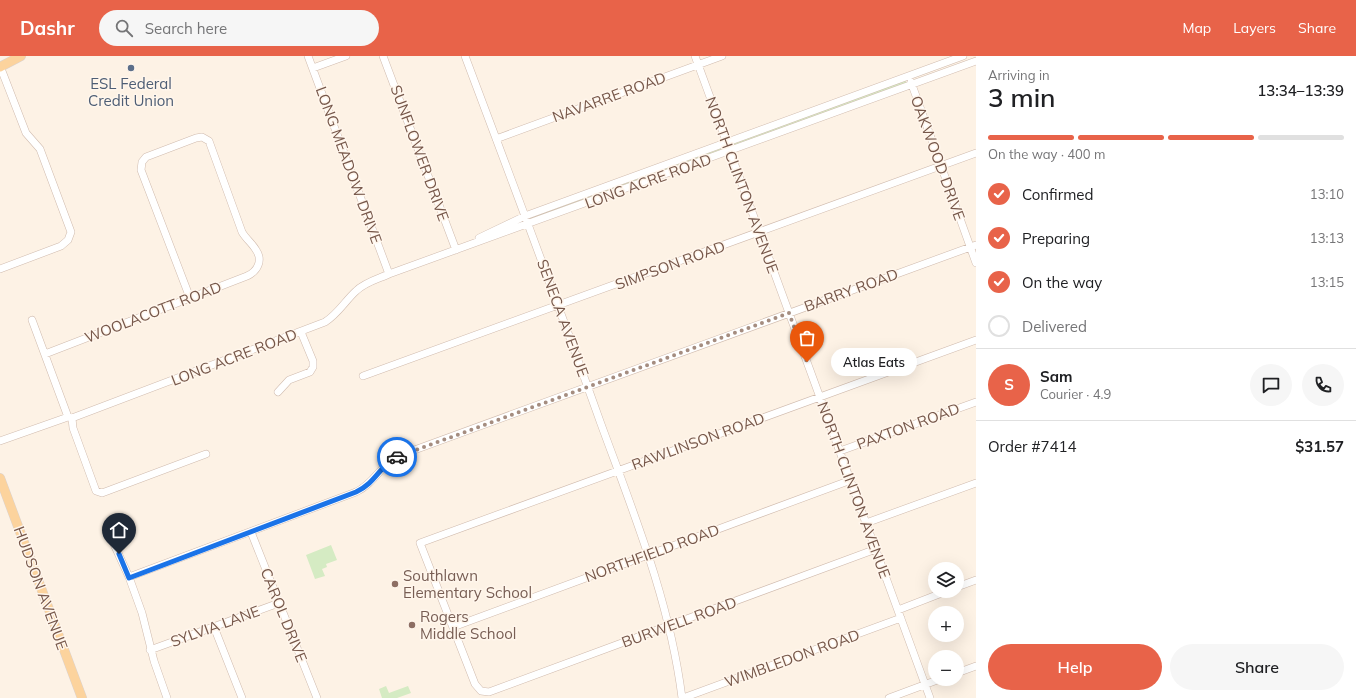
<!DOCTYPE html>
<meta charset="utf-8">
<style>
body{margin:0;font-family:Mulish,sans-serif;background:#f6f6f6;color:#202124;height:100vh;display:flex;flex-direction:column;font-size:15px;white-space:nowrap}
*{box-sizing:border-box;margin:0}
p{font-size:13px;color:#757577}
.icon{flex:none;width:22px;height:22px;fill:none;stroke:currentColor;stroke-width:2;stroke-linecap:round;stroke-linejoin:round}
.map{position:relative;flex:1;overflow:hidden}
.details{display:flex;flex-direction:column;background:#fff;width:380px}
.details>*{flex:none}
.buttons{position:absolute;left:928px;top:506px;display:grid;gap:8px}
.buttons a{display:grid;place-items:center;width:36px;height:36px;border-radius:50%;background:#fff;box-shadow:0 4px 16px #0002;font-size:20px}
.pin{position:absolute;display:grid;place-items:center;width:34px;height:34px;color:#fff;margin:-41px -17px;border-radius:50% 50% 50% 0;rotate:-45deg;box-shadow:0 0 4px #0007}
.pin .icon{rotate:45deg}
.courier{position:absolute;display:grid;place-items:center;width:40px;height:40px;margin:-20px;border:3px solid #1a73e8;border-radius:50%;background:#fff;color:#222;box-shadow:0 1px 5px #0007}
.bubble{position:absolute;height:28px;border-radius:14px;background:#fff;box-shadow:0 4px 16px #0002;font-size:13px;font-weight:600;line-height:28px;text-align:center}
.head em{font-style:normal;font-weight:600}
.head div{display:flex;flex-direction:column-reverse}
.head{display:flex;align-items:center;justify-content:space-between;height:68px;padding:0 12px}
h1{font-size:26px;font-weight:600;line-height:30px}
.bar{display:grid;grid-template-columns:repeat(4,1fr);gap:6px 4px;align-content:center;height:48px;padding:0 12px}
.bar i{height:5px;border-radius:3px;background:#e0e0e0}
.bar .on{background:#e86349}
.bar p{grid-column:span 4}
.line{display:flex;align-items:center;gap:10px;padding:0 12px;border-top:1px solid #e0e0e0}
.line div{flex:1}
.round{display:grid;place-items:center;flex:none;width:42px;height:42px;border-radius:21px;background:#f6f6f6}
ol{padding:0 12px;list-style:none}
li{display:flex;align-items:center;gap:12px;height:44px}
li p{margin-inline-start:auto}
li .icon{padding:4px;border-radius:50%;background:#e86349;color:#fff;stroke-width:4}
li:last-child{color:#757577}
li i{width:22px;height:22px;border:2px solid #e0e0e0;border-radius:50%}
.action{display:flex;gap:8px;margin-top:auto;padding:8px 12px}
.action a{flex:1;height:46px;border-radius:24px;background:#e86349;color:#fff;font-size:16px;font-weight:600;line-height:46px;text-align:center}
.action a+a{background:#f6f6f6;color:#202124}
header{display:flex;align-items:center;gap:24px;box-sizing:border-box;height:56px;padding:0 20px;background:#e86349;color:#fff}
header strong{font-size:19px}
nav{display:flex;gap:22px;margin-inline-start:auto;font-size:14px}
.search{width:280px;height:36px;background:#f6f6f6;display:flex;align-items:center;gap:10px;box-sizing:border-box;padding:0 14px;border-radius:22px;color:#757577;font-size:15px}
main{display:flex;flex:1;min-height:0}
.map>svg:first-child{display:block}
.green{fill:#d5ebc3}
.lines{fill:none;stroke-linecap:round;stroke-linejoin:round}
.minor-casing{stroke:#d0bbae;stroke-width:8}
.major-casing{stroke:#dbd3d0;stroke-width:10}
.minor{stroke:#fff;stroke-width:7}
.major{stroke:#fcd39d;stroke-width:9}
.done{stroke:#a58d80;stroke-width:4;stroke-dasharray:0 7.2}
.route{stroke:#1a73e8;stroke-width:5}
.service-dot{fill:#5c6f8a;stroke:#fff6ec;stroke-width:1.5}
.education-dot{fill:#8d6e63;stroke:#fff6ec;stroke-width:1.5}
.labels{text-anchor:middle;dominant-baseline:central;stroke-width:3;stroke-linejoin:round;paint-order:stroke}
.service-label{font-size:15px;fill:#4e5e75;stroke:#fff6ec}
.street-label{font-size:15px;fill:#76574a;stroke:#fff6ec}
.education-label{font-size:15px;fill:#785e54;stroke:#fff6ec;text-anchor:start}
</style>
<header>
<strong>Dashr</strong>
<div class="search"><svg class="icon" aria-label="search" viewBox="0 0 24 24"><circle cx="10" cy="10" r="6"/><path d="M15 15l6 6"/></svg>Search here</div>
<nav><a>Map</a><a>Layers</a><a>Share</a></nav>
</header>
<main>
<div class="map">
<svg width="976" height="642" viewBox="0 0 976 642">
<rect width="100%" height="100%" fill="#fdf2e5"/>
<!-- green -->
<path class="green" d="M 905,24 L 907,27 L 733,90 L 734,87 Z
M 723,91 L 725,93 L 531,163 L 530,162 Z
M 331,489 L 337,504 L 326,508 L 327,511 L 322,513 L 325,520 L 315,523 L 306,499 Z
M 386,630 L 389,637 L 408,630 L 411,637 L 397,642 L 382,642 L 379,633 Z"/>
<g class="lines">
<!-- minor casing -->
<g class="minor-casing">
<path id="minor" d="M 308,0 L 389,218
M 383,0 L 456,194
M 465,0 C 511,122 557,245 601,368 C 634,458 670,546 682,642
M 695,0 L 930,642
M 313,12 L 346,0
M 911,26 L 976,207
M 496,83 L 722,0
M 479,182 L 525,160 L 963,0
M 0,213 L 61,190 L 68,184 L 71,176 L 40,93 L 26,77 L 0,10
M 32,264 L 68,361
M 45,298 L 247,220 C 258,215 263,204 256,194 C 252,187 246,183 242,176 L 209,85 L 202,81 L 196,82 L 146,101 L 142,106 L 141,114 L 190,242
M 363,320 L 976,97
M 278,336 L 289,324 L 310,316 L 313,311 L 313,305 L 301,276
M 72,362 L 73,372 L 96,435 L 102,437 L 206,398
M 0,385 L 68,361 L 72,362 L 325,266 C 338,258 345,245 356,235 C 365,226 378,223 389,218 L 976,5
M 840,395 L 976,346
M 866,467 L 976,427
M 251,476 L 317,642
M 113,486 L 129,521 L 142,557 L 154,605 L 167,642
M 876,493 L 489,636 L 481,635 L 475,628 L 420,487 L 976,284
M 129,521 L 356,436 C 375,427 381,408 398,400 L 976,189
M 957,531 L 976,524
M 898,554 L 947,535
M 214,571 L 242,642
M 453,571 L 851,424
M 150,594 L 279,547
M 957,617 L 976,610
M 683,642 L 901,562
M 889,642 L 940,623"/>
</g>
<!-- major casing -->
<g class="major-casing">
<path id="major" d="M 0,11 L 21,0
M 0,422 L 82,642"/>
</g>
<!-- minor -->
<use href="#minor" class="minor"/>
<!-- major -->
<use href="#major" class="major"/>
</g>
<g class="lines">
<!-- done -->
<path class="done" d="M 397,401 L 789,257 L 807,306"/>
<!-- route -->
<path class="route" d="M 119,498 L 129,522 L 356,436 C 376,427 380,409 397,401"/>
</g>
<!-- markers -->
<circle class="service-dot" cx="131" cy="12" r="4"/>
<g class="education-dot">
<circle cx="395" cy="528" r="4"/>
<circle cx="412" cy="569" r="4"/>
</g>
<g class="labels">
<!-- service labels -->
<g class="service-label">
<text x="131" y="27">ESL Federal<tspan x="131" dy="17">Credit Union</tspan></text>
</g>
<!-- street labels -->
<g class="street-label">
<text transform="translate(609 41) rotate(-20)">NAVARRE ROAD</text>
<text transform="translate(420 97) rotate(70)">SUNFLOWER DRIVE</text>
<text transform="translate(938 102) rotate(70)">OAKWOOD DRIVE</text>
<text transform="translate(349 109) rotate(70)">LONG MEADOW DRIVE</text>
<text transform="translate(648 125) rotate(-20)">LONG ACRE ROAD</text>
<text transform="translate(742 129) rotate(70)">NORTH CLINTON AVENUE</text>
<text transform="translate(670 209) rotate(-20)">SIMPSON ROAD</text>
<text transform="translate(851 234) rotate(-20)">BARRY ROAD</text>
<text transform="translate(153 256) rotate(-21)">WOOLACOTT ROAD</text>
<text transform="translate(563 262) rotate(70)">SENECA AVENUE</text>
<text transform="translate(234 301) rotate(-21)">LONG ACRE ROAD</text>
<text transform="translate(908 370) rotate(-20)">PAXTON ROAD</text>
<text transform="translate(698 385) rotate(-20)">RAWLINSON ROAD</text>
<text transform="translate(854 434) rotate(70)">NORTH CLINTON AVENUE</text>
<text transform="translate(652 497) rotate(-20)">NORTHFIELD ROAD</text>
<text transform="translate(41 532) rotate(70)">HUDSON AVENUE</text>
<text transform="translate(284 559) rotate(68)">CAROL DRIVE</text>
<text transform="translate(679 566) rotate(-20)">BURWELL ROAD</text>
<text transform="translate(215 570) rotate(-20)">SYLVIA LANE</text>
<text transform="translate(792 602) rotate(-20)">WIMBLEDON ROAD</text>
</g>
<!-- education labels -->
<g class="education-label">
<text x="403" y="519">Southlawn<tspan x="403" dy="17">Elementary School</tspan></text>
<text x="420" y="560">Rogers<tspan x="420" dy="17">Middle School</tspan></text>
</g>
</g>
</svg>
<div class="buttons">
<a><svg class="icon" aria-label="layers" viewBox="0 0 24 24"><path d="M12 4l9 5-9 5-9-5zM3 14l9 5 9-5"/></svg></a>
<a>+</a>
<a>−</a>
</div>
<div class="pin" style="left:807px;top:306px;background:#ea580c"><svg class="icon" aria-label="bag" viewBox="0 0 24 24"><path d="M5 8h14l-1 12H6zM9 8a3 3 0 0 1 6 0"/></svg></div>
<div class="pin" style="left:119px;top:498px;background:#1f2937"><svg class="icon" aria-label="home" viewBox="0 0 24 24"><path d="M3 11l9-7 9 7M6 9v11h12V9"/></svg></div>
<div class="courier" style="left:397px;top:401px"><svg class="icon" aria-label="car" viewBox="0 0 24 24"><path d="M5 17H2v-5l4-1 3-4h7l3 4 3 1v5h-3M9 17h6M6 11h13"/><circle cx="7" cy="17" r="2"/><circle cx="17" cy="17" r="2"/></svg></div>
<div class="bubble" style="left:831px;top:292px;width:86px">Atlas Eats</div>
</div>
<section class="details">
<div class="head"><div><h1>3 min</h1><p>Arriving in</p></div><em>13:34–13:39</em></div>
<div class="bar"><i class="on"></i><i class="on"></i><i class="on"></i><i></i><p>On the way · 400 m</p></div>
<ol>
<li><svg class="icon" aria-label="check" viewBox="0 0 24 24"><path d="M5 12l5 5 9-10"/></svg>Confirmed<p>13:10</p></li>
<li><svg class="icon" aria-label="check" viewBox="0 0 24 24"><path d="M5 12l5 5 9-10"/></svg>Preparing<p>13:13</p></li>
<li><svg class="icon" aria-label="check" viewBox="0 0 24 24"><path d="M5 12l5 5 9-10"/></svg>On the way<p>13:15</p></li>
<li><i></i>Delivered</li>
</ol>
<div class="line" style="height:72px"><b class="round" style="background:#e86349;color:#fff">S</b><div><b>Sam</b><p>Courier · 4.9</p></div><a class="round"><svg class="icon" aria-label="chat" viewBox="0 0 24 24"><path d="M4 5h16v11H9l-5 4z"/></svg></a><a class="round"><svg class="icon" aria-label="phone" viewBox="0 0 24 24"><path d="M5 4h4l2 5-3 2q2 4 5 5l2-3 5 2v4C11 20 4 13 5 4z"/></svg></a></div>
<div class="line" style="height:52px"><div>Order #7414</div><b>$31.57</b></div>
<div class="action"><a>Help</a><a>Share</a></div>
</section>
</main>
